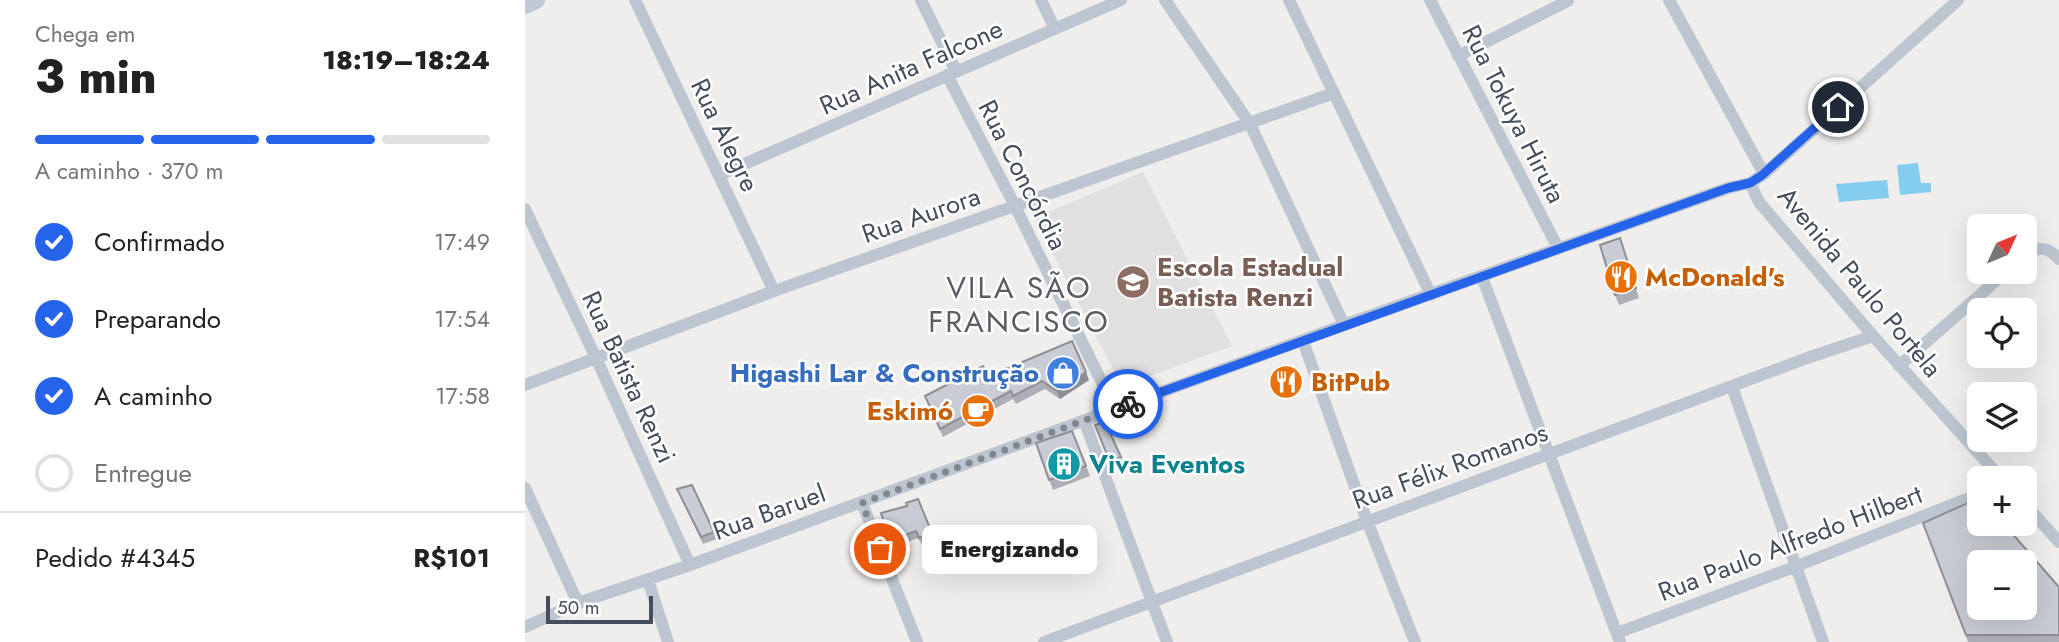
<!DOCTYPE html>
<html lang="pt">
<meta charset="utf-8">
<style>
body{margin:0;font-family:Jost,sans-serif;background:#f2f2f2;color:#222;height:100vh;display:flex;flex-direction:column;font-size:26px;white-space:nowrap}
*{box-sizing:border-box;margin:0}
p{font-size:23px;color:#767676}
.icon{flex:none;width:38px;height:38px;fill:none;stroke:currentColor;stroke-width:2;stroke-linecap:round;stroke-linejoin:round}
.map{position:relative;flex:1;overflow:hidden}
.side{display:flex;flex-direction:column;background:#fff;width:525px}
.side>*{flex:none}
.needle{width:46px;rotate:46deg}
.controls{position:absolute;left:1442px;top:214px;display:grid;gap:14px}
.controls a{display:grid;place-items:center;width:70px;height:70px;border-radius:10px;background:#fff;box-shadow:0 7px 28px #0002;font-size:35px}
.scale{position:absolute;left:21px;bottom:18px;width:107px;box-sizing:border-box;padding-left:7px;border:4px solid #454e5c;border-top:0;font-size:19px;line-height:24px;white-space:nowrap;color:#454e5c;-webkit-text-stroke:5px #fff;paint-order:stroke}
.pin{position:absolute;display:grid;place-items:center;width:60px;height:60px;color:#fff;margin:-30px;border:4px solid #fff;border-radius:50%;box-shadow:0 2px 7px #0007}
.courier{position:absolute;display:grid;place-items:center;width:70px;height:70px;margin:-35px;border:5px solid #2563eb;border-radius:50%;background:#fff;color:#222;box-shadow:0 2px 9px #0007}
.bubble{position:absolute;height:49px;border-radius:10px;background:#fff;box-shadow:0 7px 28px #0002;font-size:23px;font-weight:800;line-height:49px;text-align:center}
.headline em{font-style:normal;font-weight:800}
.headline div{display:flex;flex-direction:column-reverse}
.headline{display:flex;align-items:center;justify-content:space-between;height:119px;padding:0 35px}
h1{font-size:46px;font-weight:800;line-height:52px}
.bar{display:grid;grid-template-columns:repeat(4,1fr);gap:10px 7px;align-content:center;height:84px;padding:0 35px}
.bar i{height:9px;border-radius:5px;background:#e0e0e0}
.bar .on{background:#2563eb}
.bar p{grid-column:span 4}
.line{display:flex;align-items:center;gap:18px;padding:0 35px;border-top:2px solid #e0e0e0}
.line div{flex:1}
ol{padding:0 35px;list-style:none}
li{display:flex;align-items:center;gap:21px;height:77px}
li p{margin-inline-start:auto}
li .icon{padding:7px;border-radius:50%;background:#2563eb;color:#fff;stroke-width:4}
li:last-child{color:#767676}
li i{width:38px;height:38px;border:4px solid #e0e0e0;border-radius:50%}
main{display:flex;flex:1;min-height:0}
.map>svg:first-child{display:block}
.education{fill:#e1dfdf}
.water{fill:#85cdef}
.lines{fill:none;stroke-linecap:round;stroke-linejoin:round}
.street{stroke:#bdc6d0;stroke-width:12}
.secondary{stroke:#bfc8d7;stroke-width:18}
.wall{fill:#adafb6}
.shaded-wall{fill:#8d8f94}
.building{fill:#c9ccd4;stroke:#8d8f94;stroke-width:2;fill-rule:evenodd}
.done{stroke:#81868f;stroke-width:7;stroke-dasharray:0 12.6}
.route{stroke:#2563eb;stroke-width:9}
.labels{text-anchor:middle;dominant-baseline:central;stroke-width:5;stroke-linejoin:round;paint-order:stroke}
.street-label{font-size:26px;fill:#454e5c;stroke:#fff}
.education-label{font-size:26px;font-weight:bold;fill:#785e54;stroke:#fff;text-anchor:start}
.food-label{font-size:26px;font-weight:bold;fill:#c56008;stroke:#fff;text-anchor:start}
.shop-label{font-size:26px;font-weight:bold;fill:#366cbe;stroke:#fff;text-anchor:end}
.culture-label{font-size:26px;font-weight:bold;fill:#0d838f;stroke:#fff;text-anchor:start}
.quarter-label{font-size:30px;letter-spacing:2px;fill:#5a5d63;stroke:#fff}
</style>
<main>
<section class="side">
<div class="headline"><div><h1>3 min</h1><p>Chega em</p></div><em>18:19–18:24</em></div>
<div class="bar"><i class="on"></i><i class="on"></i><i class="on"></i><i></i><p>A caminho · 370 m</p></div>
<ol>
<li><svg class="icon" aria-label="check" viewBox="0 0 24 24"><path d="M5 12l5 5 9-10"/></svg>Confirmado<p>17:49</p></li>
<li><svg class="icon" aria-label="check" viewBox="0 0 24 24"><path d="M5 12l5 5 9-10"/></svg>Preparando<p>17:54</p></li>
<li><svg class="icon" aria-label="check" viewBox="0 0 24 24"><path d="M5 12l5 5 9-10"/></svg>A caminho<p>17:58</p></li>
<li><i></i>Entregue</li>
</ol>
<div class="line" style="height:91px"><div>Pedido #4345</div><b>R$101</b></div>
</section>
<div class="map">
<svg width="1534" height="642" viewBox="0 0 1534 642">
<rect width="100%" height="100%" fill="#f0eeed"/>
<!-- education -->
<path class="education" d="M 618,172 L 707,346 L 597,386 L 509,218 Z"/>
<!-- water -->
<path class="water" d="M 1393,163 L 1396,183 L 1406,183 L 1406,192 L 1375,195 L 1372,165 Z
M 1362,180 L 1364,198 L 1314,202 L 1311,184 Z"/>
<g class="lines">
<!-- street -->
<path class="street" d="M 110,0 L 249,291
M 396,0 L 431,71
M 516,0 L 530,29
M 640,0 L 725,124 L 819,325
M 764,0 L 906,295
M 905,0 L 1033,248
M 1144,0 L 1239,174
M 933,56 L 1043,1
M 422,75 L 490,206 L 590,409
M 194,175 L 596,0
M 1225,183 L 1234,202 L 1348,336 L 1476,478
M 0,209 L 71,358 L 165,565
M 1500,256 C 1513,246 1523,246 1534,259
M 957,277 L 1095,642
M 778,341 L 842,521 L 890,642
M 1374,366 L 1482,271
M 0,385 L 249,291 L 809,93
M 1207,387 L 1298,642
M 559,420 L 642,642
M 0,488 L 53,603
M 337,503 L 392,642
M 1500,504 L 1534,542
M 123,580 L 143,642
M 0,627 L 53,603 L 165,565 L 819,325 L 1203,188 L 1225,183 L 1239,174 L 1433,0
M 1092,633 L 1272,566 L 1454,494
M 519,642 L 1282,358 L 1348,336"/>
<!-- secondary -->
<path class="secondary" d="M 0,5 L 11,0"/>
</g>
<!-- wall -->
<path class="wall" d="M 1095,238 L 1114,298 L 1094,305 L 1090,295 Z
M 464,376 L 564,380 L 535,399 L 520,389 L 491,404 L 488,399 L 418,437 L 400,396 Z
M 570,425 L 596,457 L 598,464 L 588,469 Z
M 547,431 L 565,476 L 528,490 L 511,443 Z
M 152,489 L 189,532 L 192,539 L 178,544 Z
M 393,499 L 409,540 L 397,545 L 393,538 L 368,547 L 356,513 L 382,506 Z
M 1398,523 L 1534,587 L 1534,642 L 1443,642 Z"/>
<!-- shaded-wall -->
<path class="shaded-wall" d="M 561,372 L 564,380 L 535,399 L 532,391 Z"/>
<!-- building -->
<path class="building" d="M 1095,238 L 1111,288 L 1090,295 L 1075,245 Z
M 547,341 L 561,372 L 532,391 L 517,381 L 488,396 L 486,391 L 415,429 L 400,396 L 458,366 L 464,376 Z
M 580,422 L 596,457 L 585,462 L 570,425 Z
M 547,431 L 561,466 L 524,480 L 511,443 Z
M 167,485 L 189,532 L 176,537 L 152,489 Z
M 1454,498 L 1454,523 L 1478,523 L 1534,587 L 1534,635 L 1441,635 L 1398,523 ZM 1454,562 L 1500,562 L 1500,607 L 1454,607 Z
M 393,499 L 407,533 L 394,538 L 391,531 L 365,541 L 356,513 L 382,506 L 381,503 Z"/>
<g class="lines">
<!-- done -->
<path class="done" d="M 355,549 L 337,503 L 603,404"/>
<!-- route -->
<path class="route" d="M 603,404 L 1203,188 L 1225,183 L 1236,176 L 1313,107"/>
</g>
<!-- icons -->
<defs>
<g id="restaurant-disc" transform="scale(1.75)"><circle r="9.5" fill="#e8710a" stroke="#fff"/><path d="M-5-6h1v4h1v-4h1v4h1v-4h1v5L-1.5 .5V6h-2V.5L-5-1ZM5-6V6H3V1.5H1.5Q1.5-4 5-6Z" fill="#fff"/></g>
<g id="school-disc" transform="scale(1.75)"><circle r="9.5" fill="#8d6e63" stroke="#fff"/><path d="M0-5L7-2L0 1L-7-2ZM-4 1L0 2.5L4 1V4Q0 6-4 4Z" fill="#fff"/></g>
<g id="shop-disc" transform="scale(1.75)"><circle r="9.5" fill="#3f7fe0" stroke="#fff"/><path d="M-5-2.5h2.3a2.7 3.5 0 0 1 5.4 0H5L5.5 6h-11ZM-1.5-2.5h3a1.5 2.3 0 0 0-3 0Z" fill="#fff"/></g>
<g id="cafe-disc" transform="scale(1.75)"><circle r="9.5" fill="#e8710a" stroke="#fff"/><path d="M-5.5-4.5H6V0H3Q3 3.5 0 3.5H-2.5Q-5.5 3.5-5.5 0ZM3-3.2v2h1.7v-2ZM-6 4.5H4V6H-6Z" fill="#fff"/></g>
<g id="building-disc" transform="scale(1.75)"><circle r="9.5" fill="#0f9aa8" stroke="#fff"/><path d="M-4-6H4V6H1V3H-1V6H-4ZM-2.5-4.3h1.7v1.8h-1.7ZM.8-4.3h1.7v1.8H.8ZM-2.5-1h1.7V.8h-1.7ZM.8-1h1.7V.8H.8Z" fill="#fff"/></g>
</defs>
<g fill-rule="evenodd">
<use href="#restaurant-disc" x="1096" y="277"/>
<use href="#school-disc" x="608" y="282"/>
<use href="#shop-disc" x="538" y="373"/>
<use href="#restaurant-disc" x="761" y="382"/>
<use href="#cafe-disc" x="453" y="411"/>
<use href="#building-disc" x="539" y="464"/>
</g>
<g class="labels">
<!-- street labels -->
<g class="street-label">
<text transform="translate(386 67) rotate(-24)">Rua Anita Falcone</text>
<text transform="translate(989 114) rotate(63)">Rua Tokuya Hiruta</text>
<text transform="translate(200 135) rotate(64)">Rua Alegre</text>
<text transform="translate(498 175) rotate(63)">Rua Concórdia</text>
<text transform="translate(396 215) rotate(-19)">Rua Aurora</text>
<text transform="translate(1335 282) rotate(50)">Avenida Paulo Portela</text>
<text transform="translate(104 377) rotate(65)">Rua Batista Renzi</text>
<text transform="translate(925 466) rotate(-20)">Rua Félix Romanos</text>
<text transform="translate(244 512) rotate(-20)">Rua Baruel</text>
<text transform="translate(1265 543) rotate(-21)">Rua Paulo Alfredo Hilbert</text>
</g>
<!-- education labels -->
<g class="education-label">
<text x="632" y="267">Escola Estadual<tspan x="632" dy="30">Batista Renzi</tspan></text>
</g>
<!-- food labels -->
<g class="food-label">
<text x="1120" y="277">McDonald's</text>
<text x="786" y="382">BitPub</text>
<text x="428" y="411" text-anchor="end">Eskimó</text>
</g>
<!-- shop labels -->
<g class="shop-label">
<text x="514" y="373">Higashi Lar &amp; Construção</text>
</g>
<!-- culture labels -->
<g class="culture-label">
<text x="564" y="464">Viva Eventos</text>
</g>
<!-- quarter labels -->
<g class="quarter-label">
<text x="494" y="287">VILA SÃO<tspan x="494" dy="34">FRANCISCO</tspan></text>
</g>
</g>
</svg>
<div class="controls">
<a><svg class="needle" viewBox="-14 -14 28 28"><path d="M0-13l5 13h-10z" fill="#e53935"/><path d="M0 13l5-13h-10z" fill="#767676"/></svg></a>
<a><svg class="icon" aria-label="locate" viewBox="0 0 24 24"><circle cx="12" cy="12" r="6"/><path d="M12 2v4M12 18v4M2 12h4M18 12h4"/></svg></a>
<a><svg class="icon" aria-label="layers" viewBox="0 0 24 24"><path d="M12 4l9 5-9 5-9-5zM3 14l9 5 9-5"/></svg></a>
<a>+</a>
<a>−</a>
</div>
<div class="scale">50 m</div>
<div class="pin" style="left:355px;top:549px;background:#ea580c"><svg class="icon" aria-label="bag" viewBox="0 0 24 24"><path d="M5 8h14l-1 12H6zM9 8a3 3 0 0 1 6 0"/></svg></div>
<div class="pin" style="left:1313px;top:107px;background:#1f2937"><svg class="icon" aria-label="home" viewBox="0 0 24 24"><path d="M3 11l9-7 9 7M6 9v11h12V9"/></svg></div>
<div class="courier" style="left:603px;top:404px"><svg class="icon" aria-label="bike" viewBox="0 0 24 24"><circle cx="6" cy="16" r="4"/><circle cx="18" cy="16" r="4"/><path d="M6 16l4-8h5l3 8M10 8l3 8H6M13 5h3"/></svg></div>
<div class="bubble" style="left:397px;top:525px;width:175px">Energizando</div>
</div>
</main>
